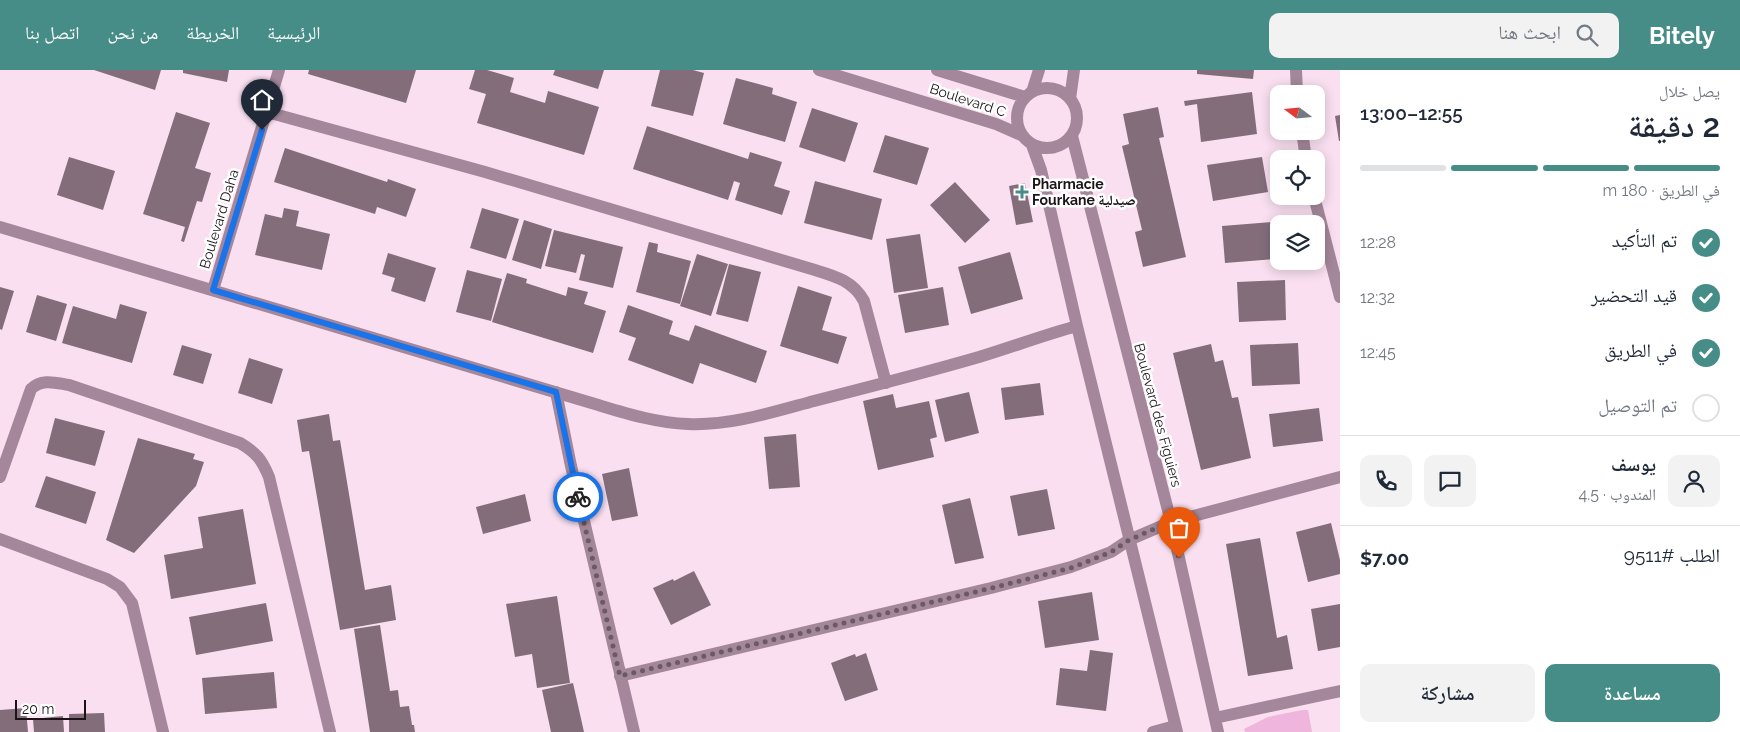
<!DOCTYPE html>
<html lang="ar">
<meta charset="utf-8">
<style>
body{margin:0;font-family:Raleway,"Noto Naskh Arabic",sans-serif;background:#f2f2f3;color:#1f2937;direction:rtl;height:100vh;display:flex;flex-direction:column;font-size:19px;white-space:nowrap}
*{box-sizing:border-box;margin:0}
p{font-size:16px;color:#747a83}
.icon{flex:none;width:28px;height:28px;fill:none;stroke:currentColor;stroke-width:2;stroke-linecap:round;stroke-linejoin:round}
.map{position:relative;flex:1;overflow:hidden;direction:ltr}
.drawer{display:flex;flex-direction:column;background:#fff;width:400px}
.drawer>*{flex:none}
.needle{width:32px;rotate:286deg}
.buttons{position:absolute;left:1270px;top:15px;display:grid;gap:10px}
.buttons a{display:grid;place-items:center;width:55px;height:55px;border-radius:10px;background:#fff;box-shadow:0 2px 12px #0003;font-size:25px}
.scale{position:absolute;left:15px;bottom:12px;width:71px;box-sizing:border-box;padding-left:5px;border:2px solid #1c1319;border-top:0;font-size:14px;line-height:18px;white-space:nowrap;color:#1c1319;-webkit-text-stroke:4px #fff;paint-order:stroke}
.pin{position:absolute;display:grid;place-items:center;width:42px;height:42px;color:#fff;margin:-51px -21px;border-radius:50% 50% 50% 0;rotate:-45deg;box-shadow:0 0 5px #0007}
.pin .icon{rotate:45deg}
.courier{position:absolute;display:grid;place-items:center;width:50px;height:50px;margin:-25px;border:4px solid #1a73e8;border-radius:50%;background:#fff;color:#222;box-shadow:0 1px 6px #0007}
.summary em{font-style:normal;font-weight:600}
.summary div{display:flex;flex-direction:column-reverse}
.summary{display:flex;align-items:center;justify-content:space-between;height:85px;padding:0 20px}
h1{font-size:32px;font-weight:600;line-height:38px}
.bar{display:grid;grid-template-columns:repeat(4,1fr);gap:8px 5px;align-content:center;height:60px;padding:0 20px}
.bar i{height:6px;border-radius:4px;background:#e0e1e3}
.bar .selected{background:#468d88}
.bar p{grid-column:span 4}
.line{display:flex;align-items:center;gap:12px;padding:0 20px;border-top:1px solid #e0e1e3}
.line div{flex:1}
.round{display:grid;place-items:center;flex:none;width:52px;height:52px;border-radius:10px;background:#f2f2f3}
ol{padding:0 20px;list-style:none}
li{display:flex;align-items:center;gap:15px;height:55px}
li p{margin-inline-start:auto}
li .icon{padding:5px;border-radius:50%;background:#468d88;color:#fff;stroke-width:4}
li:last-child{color:#747a83}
li i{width:28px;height:28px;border:2px solid #e0e1e3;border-radius:50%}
.primary-button{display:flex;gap:10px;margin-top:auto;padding:10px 20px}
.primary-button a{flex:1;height:58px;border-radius:10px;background:#468d88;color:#fff;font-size:20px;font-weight:600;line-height:58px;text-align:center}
.primary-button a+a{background:#f2f2f3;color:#1f2937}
header{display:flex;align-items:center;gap:30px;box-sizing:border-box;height:70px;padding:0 25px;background:#468d88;color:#fff}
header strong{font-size:24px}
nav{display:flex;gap:28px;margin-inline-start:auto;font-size:18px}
.search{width:350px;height:45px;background:#f2f2f3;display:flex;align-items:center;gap:12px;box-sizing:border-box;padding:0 18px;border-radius:10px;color:#747a83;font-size:19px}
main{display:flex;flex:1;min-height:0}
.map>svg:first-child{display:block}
.green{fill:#f0b5dc}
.building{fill:#836d7b}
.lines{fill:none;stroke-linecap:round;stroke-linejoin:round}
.street{stroke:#a4879a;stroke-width:12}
.done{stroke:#695a64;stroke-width:5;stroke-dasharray:0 9}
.route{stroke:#1a73e8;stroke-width:6}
.poi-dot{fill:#468d88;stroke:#fff;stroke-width:2}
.labels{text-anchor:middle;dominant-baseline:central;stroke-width:5;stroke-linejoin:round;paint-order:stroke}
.street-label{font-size:14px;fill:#1c1319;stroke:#fff}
.poi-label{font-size:14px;font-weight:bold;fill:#1c1319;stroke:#fff;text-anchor:start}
</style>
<header>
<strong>Bitely</strong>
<div class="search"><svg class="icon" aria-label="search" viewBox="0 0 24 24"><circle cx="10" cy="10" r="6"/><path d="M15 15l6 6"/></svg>ابحث هنا</div>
<nav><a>الرئيسية</a><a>الخريطة</a><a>من نحن</a><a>اتصل بنا</a></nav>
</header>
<main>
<section class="drawer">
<div class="summary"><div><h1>2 دقيقة</h1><p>يصل خلال</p></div><em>12:55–13:00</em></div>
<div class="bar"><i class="selected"></i><i class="selected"></i><i class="selected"></i><i></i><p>في الطريق · 180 m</p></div>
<ol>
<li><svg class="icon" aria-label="check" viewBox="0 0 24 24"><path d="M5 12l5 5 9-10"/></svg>تم التأكيد<p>12:28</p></li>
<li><svg class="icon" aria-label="check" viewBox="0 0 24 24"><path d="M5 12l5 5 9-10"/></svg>قيد التحضير<p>12:32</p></li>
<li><svg class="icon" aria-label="check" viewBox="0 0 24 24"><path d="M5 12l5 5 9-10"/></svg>في الطريق<p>12:45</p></li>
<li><i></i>تم التوصيل</li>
</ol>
<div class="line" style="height:90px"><a class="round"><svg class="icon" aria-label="person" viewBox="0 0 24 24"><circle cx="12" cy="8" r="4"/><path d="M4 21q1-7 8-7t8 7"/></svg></a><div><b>يوسف</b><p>المندوب · 4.5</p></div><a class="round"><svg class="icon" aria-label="chat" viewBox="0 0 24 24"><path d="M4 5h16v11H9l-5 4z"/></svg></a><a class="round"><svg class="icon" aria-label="phone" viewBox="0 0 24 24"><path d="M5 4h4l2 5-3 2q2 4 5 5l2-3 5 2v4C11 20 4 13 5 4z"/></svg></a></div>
<div class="line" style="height:65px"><div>الطلب #9511</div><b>$7.00</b></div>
<div class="primary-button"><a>مساعدة</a><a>مشاركة</a></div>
</section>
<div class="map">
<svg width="1340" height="662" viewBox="0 0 1340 662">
<rect width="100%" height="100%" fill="#f9dff0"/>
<!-- green -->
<path class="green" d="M 1302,640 L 1308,640 L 1312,662 L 1245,662 L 1244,659 L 1268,647 Z"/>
<!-- building -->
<path class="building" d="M 94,0 L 161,0 L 155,20 Z
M 183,0 L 229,0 L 227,12 L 183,3 Z
M 309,0 L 416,0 L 406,33 L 308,4 Z
M 475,0 L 487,0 L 514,8 L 510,22 L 545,33 L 548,21 L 599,37 L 584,85 L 477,53 L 486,24 L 469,19 Z
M 555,0 L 604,0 L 598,19 L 553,5 Z
M 660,0 L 693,0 L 704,3 L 693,46 L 651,36 Z
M 1197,0 L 1254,0 L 1253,9 L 1197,4 Z
M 736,8 L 773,18 L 772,24 L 797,32 L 785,72 L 723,54 Z
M 1252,22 L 1257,64 L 1201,72 L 1197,34 L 1185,36 L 1184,31 Z
M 1158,37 L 1164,67 L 1159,68 L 1186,187 L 1143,197 L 1135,162 L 1142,160 L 1122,76 L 1129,74 L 1123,44 Z
M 812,38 L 858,53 L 845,92 L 799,77 Z
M 176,42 L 210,53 L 195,98 L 211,103 L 202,132 L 197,131 L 184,172 L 181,171 L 185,157 L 143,144 Z
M 1340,45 L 1340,71 L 1339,71 L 1335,46 Z
M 647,56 L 748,89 L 750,82 L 782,92 L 774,116 L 790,121 L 782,145 L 735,130 L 740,113 L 734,111 L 728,130 L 633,99 Z
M 885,65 L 929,78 L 917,115 L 873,102 Z
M 285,78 L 387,112 L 388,109 L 416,119 L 406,147 L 377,137 L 375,144 L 274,112 Z
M 69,87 L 115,101 L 103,140 L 57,125 Z
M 1262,87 L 1268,122 L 1213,131 L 1207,95 Z
M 815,111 L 882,129 L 872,170 L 804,153 Z
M 955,112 L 990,150 L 965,173 L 930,135 Z
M 1025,113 L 1033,152 L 1016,155 L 1009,116 Z
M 284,138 L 299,141 L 296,156 L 330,164 L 322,200 L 255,185 L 265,144 L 282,148 Z
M 482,138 L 519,149 L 506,189 L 470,178 Z
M 524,150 L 552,159 L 541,199 L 512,190 Z
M 1272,152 L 1275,189 L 1225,193 L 1222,156 Z
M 554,160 L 623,177 L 613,218 L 579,210 L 585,185 L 581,184 L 576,203 L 545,196 Z
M 920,164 L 928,218 L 894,223 L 886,169 Z
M 649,172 L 658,174 L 657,182 L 691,191 L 680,234 L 636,222 Z
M 1010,182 L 1023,229 L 971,244 L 958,197 Z
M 388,183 L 436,198 L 425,232 L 391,221 L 395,208 L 382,204 Z
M 697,184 L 728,194 L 711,246 L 680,236 Z
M 729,194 L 761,202 L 748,252 L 716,244 Z
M 467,200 L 502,209 L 491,251 L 456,242 Z
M 507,203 L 527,209 L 526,213 L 566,226 L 568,217 L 588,222 L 584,234 L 606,241 L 593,283 L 492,252 Z
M 1285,210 L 1286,250 L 1239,252 L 1237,212 Z
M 798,216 L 832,227 L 822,260 L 847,267 L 838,294 L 780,276 Z
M 0,217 L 14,221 L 2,260 L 0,259 Z
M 943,217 L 949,255 L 905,263 L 898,225 Z
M 37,225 L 67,234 L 56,271 L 26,262 Z
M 120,234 L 147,242 L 132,293 L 62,273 L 73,236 L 116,249 Z
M 628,235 L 673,251 L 669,264 L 689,271 L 695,255 L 767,281 L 756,313 L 700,293 L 693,314 L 628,290 L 636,268 L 619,262 Z
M 1298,273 L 1300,314 L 1252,316 L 1250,275 Z
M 1211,274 L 1215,292 L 1223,290 L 1232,328 L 1238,327 L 1251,388 L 1201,400 L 1173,283 Z
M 182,275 L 212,284 L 203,314 L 173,305 Z
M 249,288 L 283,299 L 272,334 L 238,323 Z
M 1040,313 L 1044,345 L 1005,350 L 1001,318 Z
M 969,322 L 979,363 L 945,372 L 935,330 Z
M 893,324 L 896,338 L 929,331 L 937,367 L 930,369 L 934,387 L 878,400 L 863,331 Z
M 1319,338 L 1323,371 L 1273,377 L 1269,344 Z
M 329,344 L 333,371 L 340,370 L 365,520 L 391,515 L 396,550 L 340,560 L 309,381 L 302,382 L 297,350 Z
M 55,348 L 105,361 L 95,396 L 46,383 Z
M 796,364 L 800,417 L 769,419 L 764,367 Z
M 138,368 L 195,384 L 193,389 L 204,392 L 196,416 L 134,483 L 106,470 Z
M 629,398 L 638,446 L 612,451 L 602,404 Z
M 46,406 L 96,422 L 86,454 L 35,437 Z
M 1047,419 L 1055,459 L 1018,466 L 1010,426 Z
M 525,424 L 531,451 L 483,464 L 476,437 Z
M 970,428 L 984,488 L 955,494 L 942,435 Z
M 243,439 L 256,514 L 171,529 L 164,485 L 203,478 L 198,447 Z
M 1331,453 L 1340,490 L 1340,504 L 1308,512 L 1296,462 Z
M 1260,468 L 1277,568 L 1287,565 L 1293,599 L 1248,606 L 1226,474 Z
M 694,501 L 711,535 L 671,555 L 653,518 L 673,509 L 674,511 Z
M 1092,522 L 1099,570 L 1045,578 L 1038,531 Z
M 557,526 L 570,613 L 537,618 L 532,584 L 515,587 L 506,534 Z
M 266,533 L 273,571 L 196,585 L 189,547 Z
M 1340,534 L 1340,577 L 1318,581 L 1311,539 Z
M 380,555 L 390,621 L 398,620 L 400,637 L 409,636 L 412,655 L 414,655 L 415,662 L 370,662 L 354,559 Z
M 1090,580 L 1113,583 L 1106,641 L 1056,635 L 1060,598 L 1087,601 Z
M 866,583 L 878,620 L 845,631 L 831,593 L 855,584 L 856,587 Z
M 274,602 L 277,638 L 205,644 L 202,608 Z
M 573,613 L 584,662 L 551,662 L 542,620 Z
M 26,638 L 28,662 L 0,662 L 0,640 Z
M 104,643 L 105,662 L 69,662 L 69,644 Z
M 63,646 L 64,662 L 34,662 L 33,649 Z"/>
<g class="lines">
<!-- street -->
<path class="street" d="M 819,0 L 996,54 L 1021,65
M 937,0 L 1025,27
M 1296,0 L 1297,24
M1017 48a30 30 0 1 1 60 0a30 30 0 1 1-60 0Z
M 1032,22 L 1039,0
M 1070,29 L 1074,0
M 267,42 L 485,102 L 815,200 C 835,206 853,211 864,231 L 886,313
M 1302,61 L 1306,89
M 1072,66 L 1171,452 L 1218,662
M 1032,75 L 1041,100 L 1077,256 L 1177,662
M 1314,126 L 1340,227
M 0,157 L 595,334 C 625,343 656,353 688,354 C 730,356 773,342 814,331 C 869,317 924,303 979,287 C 1012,277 1044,265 1077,256
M 213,220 L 279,0
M 556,322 L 571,396 L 634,662
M 0,407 L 31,319 C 42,308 56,313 69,315 L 240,373 C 257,383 262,390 269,407 L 330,662
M 0,469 L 107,509 L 120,517 L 132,533 L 163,662
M 620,606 L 991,518 L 1071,497 L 1111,482 L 1129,470 L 1171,452 L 1340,407
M 1215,648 L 1340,621
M 1153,662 L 1175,656"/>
</g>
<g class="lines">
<!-- done -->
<path class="done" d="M 578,427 L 620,606 L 992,518 L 1071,498 L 1111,482 L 1129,470 L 1170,452 L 1179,488"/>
<!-- route -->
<path class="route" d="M 262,60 L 213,220 L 556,322 L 578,427"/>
</g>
<!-- markers -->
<path class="poi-dot" d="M1019.5 114.5h5v5h5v5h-5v5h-5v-5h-5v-5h5z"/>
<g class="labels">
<!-- street labels -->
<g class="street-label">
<text transform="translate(968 30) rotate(18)">Boulevard C</text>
<text transform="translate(219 149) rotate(-73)">Boulevard Daha</text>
<text transform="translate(1158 345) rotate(75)">Boulevard des Figuiers</text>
</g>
<!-- poi labels -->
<g class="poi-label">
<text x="1032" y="114">Pharmacie<tspan x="1032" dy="16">Fourkane صيدلية</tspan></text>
</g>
</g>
</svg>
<div class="buttons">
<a><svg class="needle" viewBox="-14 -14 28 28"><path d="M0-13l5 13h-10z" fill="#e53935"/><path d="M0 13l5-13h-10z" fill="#747a83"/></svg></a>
<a><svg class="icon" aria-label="locate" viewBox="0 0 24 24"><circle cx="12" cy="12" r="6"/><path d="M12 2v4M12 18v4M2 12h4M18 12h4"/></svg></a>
<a><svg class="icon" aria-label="layers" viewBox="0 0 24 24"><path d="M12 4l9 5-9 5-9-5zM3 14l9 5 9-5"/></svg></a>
</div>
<div class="scale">20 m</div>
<div class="pin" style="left:1179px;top:488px;background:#ea580c"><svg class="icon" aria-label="bag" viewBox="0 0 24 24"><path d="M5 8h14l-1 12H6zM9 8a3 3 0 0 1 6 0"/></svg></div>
<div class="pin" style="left:262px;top:60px;background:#1f2937"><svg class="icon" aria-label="home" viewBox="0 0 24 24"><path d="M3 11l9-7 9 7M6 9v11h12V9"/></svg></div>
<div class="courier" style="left:578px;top:427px"><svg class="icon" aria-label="bike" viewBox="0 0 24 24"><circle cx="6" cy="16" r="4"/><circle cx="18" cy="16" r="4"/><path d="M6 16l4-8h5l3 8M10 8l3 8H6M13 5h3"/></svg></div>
</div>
</main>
